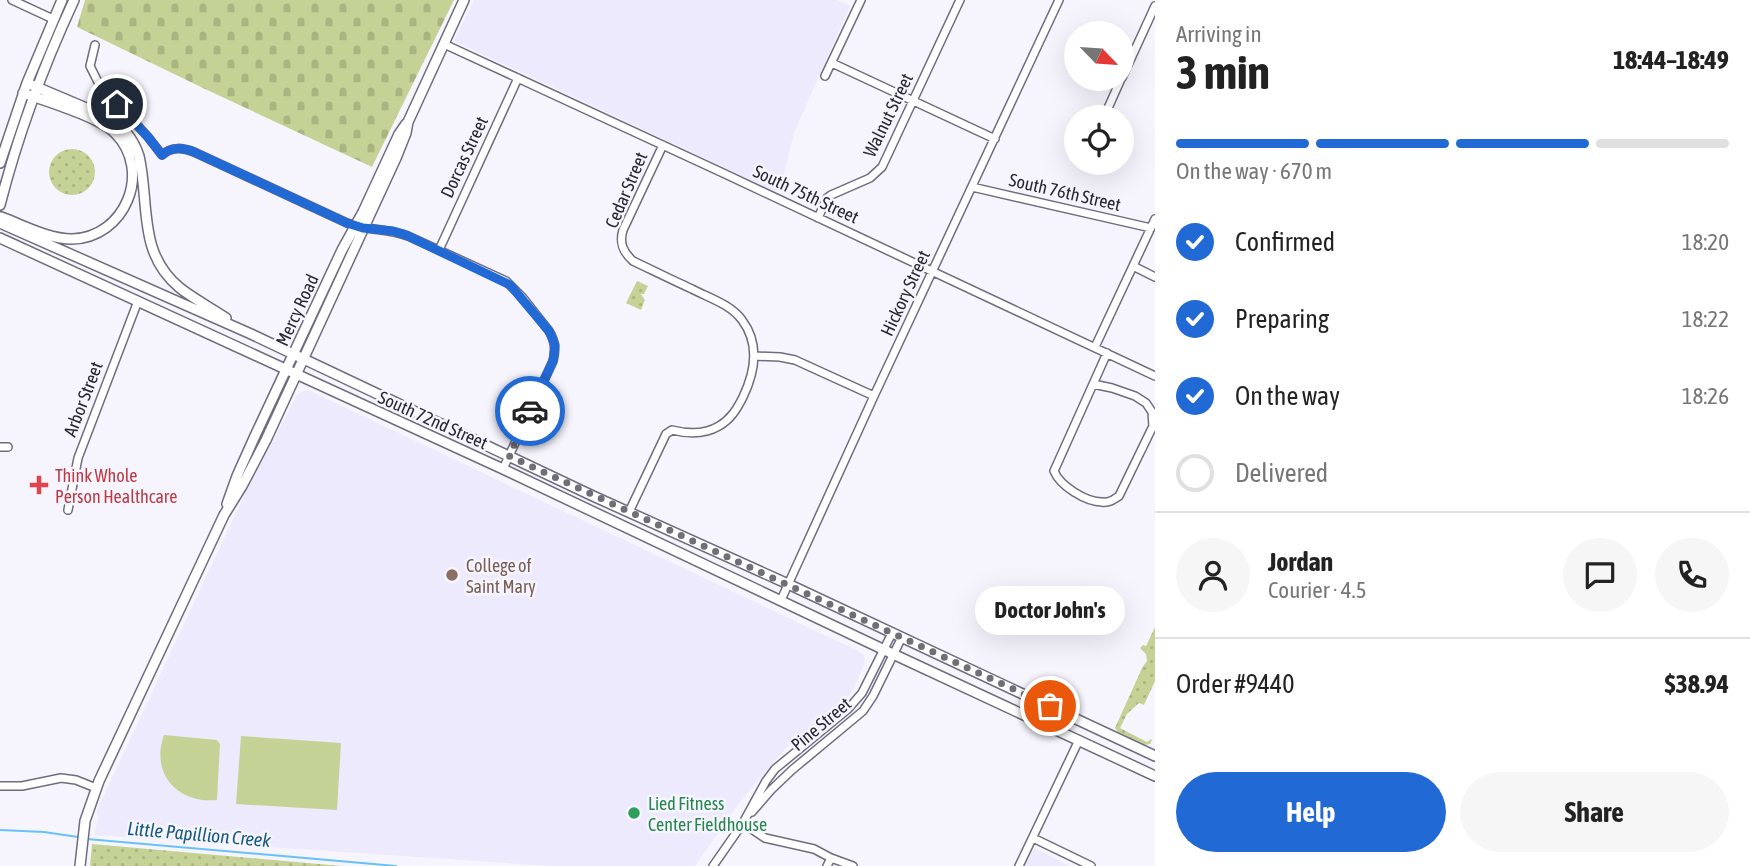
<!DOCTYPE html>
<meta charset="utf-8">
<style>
body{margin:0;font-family:"Asap Condensed",sans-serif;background:#f6f6f6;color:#222;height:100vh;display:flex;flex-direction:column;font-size:26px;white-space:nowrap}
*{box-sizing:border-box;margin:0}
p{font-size:23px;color:#767676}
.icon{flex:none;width:38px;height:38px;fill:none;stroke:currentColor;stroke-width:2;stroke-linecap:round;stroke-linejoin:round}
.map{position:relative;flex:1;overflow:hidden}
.side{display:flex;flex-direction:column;background:#fff;width:595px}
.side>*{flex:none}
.needle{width:46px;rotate:115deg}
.tools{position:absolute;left:1064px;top:21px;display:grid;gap:14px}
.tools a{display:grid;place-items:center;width:70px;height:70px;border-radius:50%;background:#fff;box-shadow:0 7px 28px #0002;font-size:35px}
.pin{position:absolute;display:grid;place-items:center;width:60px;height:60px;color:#fff;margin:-30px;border:4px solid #fff;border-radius:50%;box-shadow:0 2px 7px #0007}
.courier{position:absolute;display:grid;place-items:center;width:70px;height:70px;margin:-35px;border:5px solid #2169d4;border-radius:50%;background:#fff;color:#222;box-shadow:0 2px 9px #0007}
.bubble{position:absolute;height:49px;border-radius:24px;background:#fff;box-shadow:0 7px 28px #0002;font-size:23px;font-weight:700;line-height:49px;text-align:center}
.overview em{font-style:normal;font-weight:700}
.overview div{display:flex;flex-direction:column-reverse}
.overview{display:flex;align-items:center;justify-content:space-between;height:119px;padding:0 21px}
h1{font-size:46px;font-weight:700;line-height:52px}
.bar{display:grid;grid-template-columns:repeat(4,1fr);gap:10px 7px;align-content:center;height:84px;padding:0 21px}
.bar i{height:9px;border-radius:5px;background:#e0e0e0}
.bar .active{background:#2169d4}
.bar p{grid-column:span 4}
.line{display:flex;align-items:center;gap:18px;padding:0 21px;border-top:2px solid #e0e0e0}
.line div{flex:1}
.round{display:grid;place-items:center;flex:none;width:74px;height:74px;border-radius:37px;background:#f6f6f6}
ol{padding:0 21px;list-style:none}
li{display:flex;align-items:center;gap:21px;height:77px}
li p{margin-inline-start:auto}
li .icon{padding:7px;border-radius:50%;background:#2169d4;color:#fff;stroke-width:4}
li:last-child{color:#767676}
li i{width:38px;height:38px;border:4px solid #e0e0e0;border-radius:50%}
.button{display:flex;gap:14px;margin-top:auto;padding:14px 21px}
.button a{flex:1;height:80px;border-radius:42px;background:#2169d4;color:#fff;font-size:28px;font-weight:700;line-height:80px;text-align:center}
.button a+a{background:#f6f6f6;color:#222}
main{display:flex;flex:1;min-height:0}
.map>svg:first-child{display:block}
.built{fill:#eceafc}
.grass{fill:url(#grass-dots)}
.cemetery{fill:url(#cemetery-stones)}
.pitch{fill:#c4d395}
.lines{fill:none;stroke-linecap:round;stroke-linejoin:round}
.stream{stroke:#68c1f7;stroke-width:2}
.minor-casing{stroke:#6f6c7f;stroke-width:10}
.major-casing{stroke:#6f6c7f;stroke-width:12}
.minor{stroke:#fff;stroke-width:7}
.major{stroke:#fff;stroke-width:9}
.done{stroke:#706f77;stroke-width:7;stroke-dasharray:0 12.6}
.route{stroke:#2169d4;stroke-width:9}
.health-dot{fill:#e0444e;stroke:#f6f5fe;stroke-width:2.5}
.education-dot{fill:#8d6e63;stroke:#f6f5fe;stroke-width:2.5}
.leisure-dot{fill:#2e9e5b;stroke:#f6f5fe;stroke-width:2.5}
.labels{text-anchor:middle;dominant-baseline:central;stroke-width:5;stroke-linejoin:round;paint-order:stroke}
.street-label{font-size:18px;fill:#28272f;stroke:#f6f5fe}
.health-label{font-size:18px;fill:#be3a42;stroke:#f6f5fe;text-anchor:start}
.education-label{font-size:18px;fill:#785e54;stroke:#f6f5fe;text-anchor:start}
.leisure-label{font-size:18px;fill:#27864d;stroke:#f6f5fe;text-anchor:start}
.water-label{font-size:19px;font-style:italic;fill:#17597e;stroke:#f6f5fe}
</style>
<main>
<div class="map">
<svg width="1155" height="866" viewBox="0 0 1155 866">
<defs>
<pattern id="grass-dots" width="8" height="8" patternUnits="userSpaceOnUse" patternTransform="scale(1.75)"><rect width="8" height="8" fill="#c4d395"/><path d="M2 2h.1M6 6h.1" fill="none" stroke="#a8b581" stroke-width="1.8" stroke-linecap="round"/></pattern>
<pattern id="cemetery-stones" width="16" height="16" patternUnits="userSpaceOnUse" patternTransform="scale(1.75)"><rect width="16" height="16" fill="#c4d395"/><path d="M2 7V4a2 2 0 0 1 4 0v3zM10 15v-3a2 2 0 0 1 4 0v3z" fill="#a8b581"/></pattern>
</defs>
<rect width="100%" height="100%" fill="#f6f5fe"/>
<!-- built -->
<path class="built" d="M 474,0 L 837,0 L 850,6 L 794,133 L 783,178 L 777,192 L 454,41 Z
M 304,391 L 310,391 L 856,650 L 864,655 L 865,662 L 854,688 L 838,710 L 787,747 L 739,803 L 695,866 L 549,866 L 94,835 L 98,819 L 97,810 L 242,500 L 297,395 Z
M 1034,848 L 1070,866 L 1024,866 Z"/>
<!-- grass -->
<path class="grass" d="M49 172a23 23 0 1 1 46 0a23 23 0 1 1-46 0Z
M 637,281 L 648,286 L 644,294 L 641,294 L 645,300 L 641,310 L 626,303 Z
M 1155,627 L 1155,681 L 1144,705 L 1139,703 L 1127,714 L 1120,728 L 1147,742 L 1151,739 L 1152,740 L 1150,744 L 1145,745 L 1118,732 L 1115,728 L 1142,668 L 1147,661 L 1146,654 L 1140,648 L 1143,645 L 1146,646 Z
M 92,844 L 342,866 L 90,866 Z"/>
<!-- cemetery -->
<path class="cemetery" d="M 85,0 L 454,0 L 372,167 L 205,89 L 77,27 Z"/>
<!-- pitch -->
<path class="pitch" d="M 164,735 L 217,740 L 220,744 L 217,800 C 178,804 150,774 164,735 Z
M 241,736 L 341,743 L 337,810 L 236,804 Z"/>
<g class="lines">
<!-- stream -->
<path class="stream" d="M 0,830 L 44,832 L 78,837
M 87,839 L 396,866"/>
<!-- minor casing -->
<g class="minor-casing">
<path id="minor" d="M 12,0 L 53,19
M 444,44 L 723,173 L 1155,376
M 95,45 L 90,66 L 98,82 L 148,137 L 162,155 C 172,146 183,148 194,152 L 347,223 C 367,231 388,228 408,236 L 506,281 L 523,298 L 549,331 C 555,340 556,350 553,361 L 503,469
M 832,63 L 995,139
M 825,76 L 861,0
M 1122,78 L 1155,6
M 1104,117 L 1121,79
M 972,187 L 1151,228
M 818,218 L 827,198 L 831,195 L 870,178 L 882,167 L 960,0
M 439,250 L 518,78
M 1133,266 L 1155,277
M 1095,347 L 1155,219
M 754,356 L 780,357 L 795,360 L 874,396
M 1093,384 L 1112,388 L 1135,396 L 1146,403 L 1152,412 L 1153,426 L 1119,496 C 1113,500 1109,503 1102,502 C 1086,502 1060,486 1054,471 L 1107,353
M 0,447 L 8,447
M 68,510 L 78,458 L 138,301
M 629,512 L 666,434 L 672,430 C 688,434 704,435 719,426 C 731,419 737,409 743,397 C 755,372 760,344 742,320 C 730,304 709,298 692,289 C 672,280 652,270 633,261 C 623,252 619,243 623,230 L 663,145
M 781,600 L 874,396 L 1059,0
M 0,786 L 22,786 L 61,778 L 76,780 L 96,788
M 752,812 L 771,790 L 792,770 L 863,711 L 873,696 L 902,637
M 743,823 L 765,838 L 814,849 L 831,858 L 827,866
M 1033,838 L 1091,866
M 831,858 L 853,866
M 713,866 L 743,823 L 766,781 L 775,769 L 848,709 L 862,693 L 892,633
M 1019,866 L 1079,740"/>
</g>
<!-- major casing -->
<g class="major-casing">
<path id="major" d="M 27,83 L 105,116 C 122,125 133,137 139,156 C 150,204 137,253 180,288 C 194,299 211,308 226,318
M 0,163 L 27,83 L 62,0
M 0,205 C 18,134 43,67 74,0
M 1,217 C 23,225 48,239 72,239 C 125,238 153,171 115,133 C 99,117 46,101 23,93
M 0,223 L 251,334 L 593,496 L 788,584 L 1155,756
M 0,238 L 503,469 L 893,654 L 1155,776
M 227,504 L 237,476 L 254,438 L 342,250 L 363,212 L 399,134 L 406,124
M 80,866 L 85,821 L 99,781 L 224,515 L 242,486 L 266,440 L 396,158 L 406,133 L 408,122 L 464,0"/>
</g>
<!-- minor -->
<use href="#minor" class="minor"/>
<!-- major -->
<use href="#major" class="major"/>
</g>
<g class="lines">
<!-- done -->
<path class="done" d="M 530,411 L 509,456 L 1050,706"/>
<!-- route -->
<path class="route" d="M 117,104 L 148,137 L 162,155 C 172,146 183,148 194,152 L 347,223 L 363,228 L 393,231 L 408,236 L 510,285 L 549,331 L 555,345 L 553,361 L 530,411"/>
</g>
<!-- markers -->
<path class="health-dot" d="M35.5 474.5h7v7h7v7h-7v7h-7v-7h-7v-7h7z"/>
<circle class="education-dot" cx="452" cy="575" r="7"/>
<circle class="leisure-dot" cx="634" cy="813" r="7"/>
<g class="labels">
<!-- street labels -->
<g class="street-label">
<text transform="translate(888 115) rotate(-64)">Walnut Street</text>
<text transform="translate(464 157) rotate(-65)">Dorcas Street</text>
<text transform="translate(626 190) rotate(-67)">Cedar Street</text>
<text transform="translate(1065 192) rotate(13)">South 76th Street</text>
<text transform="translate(806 194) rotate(25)">South 75th Street</text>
<text transform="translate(905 293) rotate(-65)">Hickory Street</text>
<text transform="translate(297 310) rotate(-65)">Mercy Road</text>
<text transform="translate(83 399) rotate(-69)">Arbor Street</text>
<text transform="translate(433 420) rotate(24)">South 72nd Street</text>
<text transform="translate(821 724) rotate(-40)">Pine Street</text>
</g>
<!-- health labels -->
<g class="health-label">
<text x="55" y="475">Think Whole<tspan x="55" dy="21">Person Healthcare</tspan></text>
</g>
<!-- education labels -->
<g class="education-label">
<text x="466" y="565">College of<tspan x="466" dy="21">Saint Mary</tspan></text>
</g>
<!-- leisure labels -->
<g class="leisure-label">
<text x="648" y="803">Lied Fitness<tspan x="648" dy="21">Center Fieldhouse</tspan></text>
</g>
<!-- water labels -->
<g class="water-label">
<text transform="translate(199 834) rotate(5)">Little Papillion Creek</text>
</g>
</g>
</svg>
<div class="tools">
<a><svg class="needle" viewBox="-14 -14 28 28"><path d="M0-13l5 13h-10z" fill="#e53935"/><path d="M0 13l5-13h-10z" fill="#767676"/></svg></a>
<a><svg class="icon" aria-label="locate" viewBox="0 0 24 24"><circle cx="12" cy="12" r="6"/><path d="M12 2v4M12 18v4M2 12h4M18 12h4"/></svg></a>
</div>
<div class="pin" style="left:1050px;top:706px;background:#ea580c"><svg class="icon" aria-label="bag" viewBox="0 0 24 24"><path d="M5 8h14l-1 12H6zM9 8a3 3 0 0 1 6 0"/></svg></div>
<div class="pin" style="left:117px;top:104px;background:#1f2937"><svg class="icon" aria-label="home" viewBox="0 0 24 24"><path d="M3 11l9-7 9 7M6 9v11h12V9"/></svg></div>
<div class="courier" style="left:530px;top:411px"><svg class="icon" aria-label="car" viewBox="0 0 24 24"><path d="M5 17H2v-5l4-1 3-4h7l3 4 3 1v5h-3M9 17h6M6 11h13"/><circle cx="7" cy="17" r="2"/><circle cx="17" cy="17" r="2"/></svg></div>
<div class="bubble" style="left:975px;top:586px;width:150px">Doctor John's</div>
</div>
<section class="side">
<div class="overview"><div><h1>3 min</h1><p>Arriving in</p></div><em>18:44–18:49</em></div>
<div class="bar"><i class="active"></i><i class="active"></i><i class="active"></i><i></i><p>On the way · 670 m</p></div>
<ol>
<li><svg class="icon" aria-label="check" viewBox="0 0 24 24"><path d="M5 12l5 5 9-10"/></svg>Confirmed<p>18:20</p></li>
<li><svg class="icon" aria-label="check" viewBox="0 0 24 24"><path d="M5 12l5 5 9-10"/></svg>Preparing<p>18:22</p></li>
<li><svg class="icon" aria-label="check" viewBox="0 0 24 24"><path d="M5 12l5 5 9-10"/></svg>On the way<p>18:26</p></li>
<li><i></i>Delivered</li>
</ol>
<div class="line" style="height:126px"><a class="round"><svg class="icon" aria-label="person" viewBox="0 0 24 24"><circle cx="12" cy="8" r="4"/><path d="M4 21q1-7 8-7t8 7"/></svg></a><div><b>Jordan</b><p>Courier · 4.5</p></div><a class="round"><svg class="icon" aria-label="chat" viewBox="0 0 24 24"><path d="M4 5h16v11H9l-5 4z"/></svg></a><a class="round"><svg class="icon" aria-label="phone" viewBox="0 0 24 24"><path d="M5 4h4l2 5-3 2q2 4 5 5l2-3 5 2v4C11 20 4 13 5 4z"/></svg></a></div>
<div class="line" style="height:91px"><div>Order #9440</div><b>$38.94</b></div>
<div class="button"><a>Help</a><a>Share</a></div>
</section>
</main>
